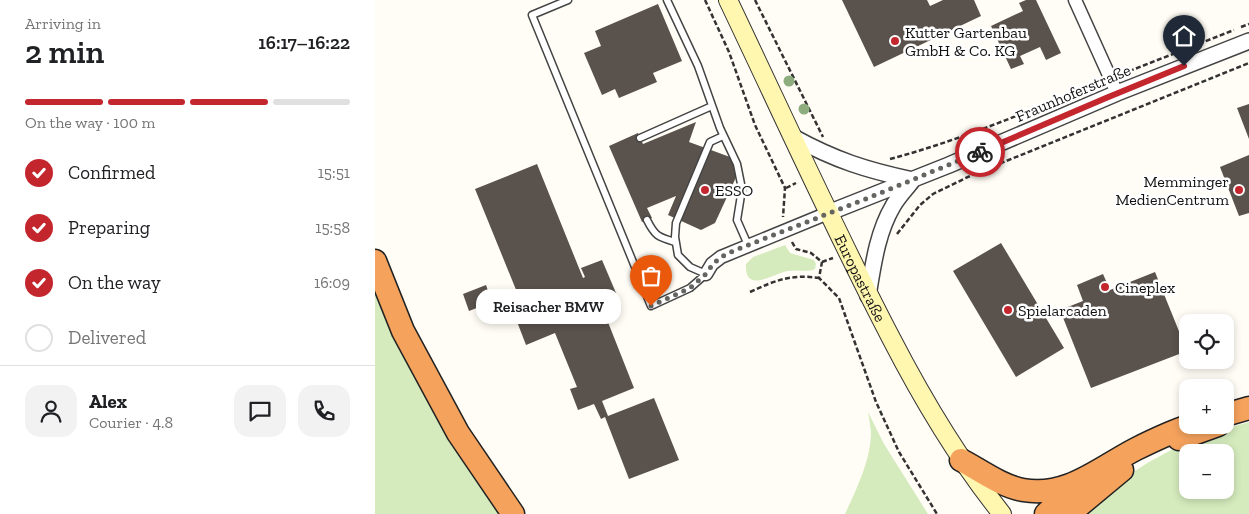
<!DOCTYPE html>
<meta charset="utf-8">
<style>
body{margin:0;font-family:"Zilla Slab",serif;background:#f2f2f2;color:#202124;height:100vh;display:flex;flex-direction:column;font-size:19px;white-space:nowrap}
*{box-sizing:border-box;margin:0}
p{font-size:16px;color:#757577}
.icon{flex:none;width:28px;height:28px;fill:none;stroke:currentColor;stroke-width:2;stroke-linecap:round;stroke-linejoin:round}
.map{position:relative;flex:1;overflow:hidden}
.panel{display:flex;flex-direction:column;background:#fff;width:375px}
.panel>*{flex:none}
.buttons{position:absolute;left:804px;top:314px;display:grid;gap:10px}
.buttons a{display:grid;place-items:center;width:55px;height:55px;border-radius:10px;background:#fff;box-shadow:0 2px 8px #0003;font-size:25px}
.pin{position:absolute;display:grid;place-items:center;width:42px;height:42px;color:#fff;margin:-51px -21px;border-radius:50% 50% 50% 0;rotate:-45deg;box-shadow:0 0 5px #0007}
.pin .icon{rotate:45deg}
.courier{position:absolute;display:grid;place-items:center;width:50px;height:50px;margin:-25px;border:4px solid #c4262e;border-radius:50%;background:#fff;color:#222;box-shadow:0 1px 6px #0007}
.bubble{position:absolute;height:35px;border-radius:15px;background:#fff;box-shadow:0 2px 8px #0003;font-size:16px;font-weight:600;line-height:35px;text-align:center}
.overview em{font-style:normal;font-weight:600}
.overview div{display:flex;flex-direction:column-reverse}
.overview{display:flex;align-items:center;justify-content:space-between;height:85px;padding:0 25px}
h1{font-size:32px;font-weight:600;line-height:38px}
.bar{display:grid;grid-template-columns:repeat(4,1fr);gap:8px 5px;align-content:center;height:60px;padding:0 25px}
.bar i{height:6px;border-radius:4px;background:#e0e0e0}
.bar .selected{background:#c4262e}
.bar p{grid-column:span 4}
.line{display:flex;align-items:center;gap:12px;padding:0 25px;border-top:1px solid #e0e0e0}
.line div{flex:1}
.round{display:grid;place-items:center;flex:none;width:52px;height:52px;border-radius:15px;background:#f2f2f2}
ol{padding:0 25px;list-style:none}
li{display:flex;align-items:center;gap:15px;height:55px}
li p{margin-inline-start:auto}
li .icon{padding:5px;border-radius:50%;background:#c4262e;color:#fff;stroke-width:4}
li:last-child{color:#757577}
li i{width:28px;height:28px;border:2px solid #e0e0e0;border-radius:50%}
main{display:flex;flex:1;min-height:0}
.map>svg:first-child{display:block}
.green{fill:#d5ebbd;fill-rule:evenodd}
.building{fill:#5a524d}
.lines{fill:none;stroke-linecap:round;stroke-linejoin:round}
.service-casing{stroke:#444;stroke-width:9}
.minor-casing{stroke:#444;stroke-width:15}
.tertiary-casing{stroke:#444;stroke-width:18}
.secondary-casing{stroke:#333;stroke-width:20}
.motorway-casing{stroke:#222;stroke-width:25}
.path{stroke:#333;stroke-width:2.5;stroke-dasharray:5 2.5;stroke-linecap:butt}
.service{stroke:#fff;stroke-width:6}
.minor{stroke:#fff;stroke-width:12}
.tertiary{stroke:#fff;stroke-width:15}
.secondary{stroke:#fff6b0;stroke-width:18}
.motorway{stroke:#f5a25d;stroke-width:22}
.tree{fill:#8dad7f}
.done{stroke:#646461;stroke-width:5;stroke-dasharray:0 9}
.route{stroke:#c4262e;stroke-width:6}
.poi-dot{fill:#c4262e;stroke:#fff;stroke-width:2}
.labels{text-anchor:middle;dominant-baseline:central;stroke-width:5;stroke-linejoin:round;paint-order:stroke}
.poi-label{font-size:16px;fill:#111;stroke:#fff;text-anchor:start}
.street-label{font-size:16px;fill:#111;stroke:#fff}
</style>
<main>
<section class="panel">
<div class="overview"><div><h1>2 min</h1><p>Arriving in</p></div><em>16:17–16:22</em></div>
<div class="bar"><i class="selected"></i><i class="selected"></i><i class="selected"></i><i></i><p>On the way · 100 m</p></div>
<ol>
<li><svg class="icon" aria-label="check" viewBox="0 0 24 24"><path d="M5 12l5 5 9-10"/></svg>Confirmed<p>15:51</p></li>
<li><svg class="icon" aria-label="check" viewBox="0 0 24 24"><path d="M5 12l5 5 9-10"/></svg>Preparing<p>15:58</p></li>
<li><svg class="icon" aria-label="check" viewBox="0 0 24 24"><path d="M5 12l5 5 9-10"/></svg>On the way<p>16:09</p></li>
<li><i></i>Delivered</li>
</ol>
<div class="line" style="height:90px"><a class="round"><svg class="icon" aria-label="person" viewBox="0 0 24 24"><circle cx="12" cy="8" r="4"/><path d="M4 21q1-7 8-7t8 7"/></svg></a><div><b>Alex</b><p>Courier · 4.8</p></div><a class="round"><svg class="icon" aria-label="chat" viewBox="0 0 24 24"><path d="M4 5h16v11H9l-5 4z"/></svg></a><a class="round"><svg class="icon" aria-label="phone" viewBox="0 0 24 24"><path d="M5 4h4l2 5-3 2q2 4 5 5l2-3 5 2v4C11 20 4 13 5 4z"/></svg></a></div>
</section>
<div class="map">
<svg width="874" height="514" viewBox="0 0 874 514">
<rect width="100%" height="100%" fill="#fffdf5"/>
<!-- green -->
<path class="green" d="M 410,245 L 415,253 L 439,260 L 441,264 L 440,269 C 431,273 423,269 413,271 C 399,273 369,295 371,264 L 378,257 Z
M 0,289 L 129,514 L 0,514 Z
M 493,412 L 509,444 L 553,514 L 470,514 C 481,490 495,462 496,435 C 496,428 494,419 493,412 Z
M 874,422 L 874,514 L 711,514 L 741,483 L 774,462 L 802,447 L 836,433 ZM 812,452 L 850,452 L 850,490 L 812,490 Z"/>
<!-- building -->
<path class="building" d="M 467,0 L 552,0 L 555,6 L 568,0 L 599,0 L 606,16 L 499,67 Z
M 651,0 L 661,0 L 686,53 L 671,60 L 665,47 L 645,56 L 649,64 L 636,69 L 616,26 L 648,11 L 644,3 Z
M 283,4 L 307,61 L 278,73 L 282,82 L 244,98 L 240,89 L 227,95 L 209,53 L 226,46 L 220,31 Z
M 874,104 L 874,139 L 862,108 Z
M 321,122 L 314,142 L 355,157 L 363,173 L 340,223 L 326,230 L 293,215 L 301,196 L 272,208 L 277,218 L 267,222 L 234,146 L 263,133 L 268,144 Z
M 874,155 L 874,213 L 864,216 L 845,167 Z
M 162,164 L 208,278 L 210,277 L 206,268 L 227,260 L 244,300 L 227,307 L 259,388 L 227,401 L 233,416 L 279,398 L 304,460 L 254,479 L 230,417 L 226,419 L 219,404 L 203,410 L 195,389 L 202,387 L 180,333 L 151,345 L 136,306 L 146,302 L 100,189 Z
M 626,243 L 689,348 L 641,377 L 578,271 Z
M 780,272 L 812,351 L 716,388 L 685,310 L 708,301 L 702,285 L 728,274 L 735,290 Z
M 111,285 L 117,302 L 94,311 L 88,294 Z"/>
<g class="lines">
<!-- service casing -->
<g class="service-casing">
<path id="service" d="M 193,0 L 157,15 L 276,306 L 315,288 L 331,274 L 315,267 L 303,255 L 300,237 L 301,223 L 335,142 L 348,136
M 292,0 L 323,66 L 345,128 L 362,164 L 367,189 L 362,220 L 373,245
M 265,138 L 337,106
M 272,220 C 280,236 283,237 300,242"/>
</g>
<!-- minor casing -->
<g class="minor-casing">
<path id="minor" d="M 700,0 L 742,93
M 331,274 L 337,264 L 346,257 L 453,213"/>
</g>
<!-- tertiary casing -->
<g class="tertiary-casing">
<path id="tertiary" d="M 418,137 C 460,160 491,170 538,180
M 453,213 L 574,165 L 742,93 L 874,41
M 493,296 C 498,266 502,233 518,206 C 523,197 531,189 537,181"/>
</g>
<!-- secondary casing -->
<g class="secondary-casing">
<g id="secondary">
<path id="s1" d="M 353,0 C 407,113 458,227 516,338 C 548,400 583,459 627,514"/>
</g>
</g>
<!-- motorway casing -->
<g class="motorway-casing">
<path id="motorway" d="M 0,261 L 28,331 L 83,433 L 138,514
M 850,415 L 874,408
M 804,439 L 843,425
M 586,460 C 605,470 626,486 648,490 C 692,498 724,468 761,449 C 779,440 798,431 817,425
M 671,514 L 701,485
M 694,514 L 747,470"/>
</g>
<!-- path -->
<path class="path" d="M 330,0 L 354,52 L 380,125 L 410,188 L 408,217
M 380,0 L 448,137
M 866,27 L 874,24
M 747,74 L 859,30
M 515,159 C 587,140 655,110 724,83
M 411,188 L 421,183
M 522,234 L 545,205 L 558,194 L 599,174 L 874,63
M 417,242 L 421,249 L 436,253 L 447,262 L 444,278 L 464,298 L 501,402 L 524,452 L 562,514
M 447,262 L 458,258
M 375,292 C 401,280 416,274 444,278"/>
<!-- service -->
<use href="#service" class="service"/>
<!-- minor -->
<use href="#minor" class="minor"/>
<!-- tertiary -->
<use href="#tertiary" class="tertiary"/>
<!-- secondary -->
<use href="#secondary" class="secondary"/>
<!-- motorway -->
<use href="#motorway" class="motorway"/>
</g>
<!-- trees -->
<g class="tree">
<circle cx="414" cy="81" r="5.5"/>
<circle cx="429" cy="109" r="5.5"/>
</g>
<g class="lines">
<!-- done -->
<path class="done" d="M 276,306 L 315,288 L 331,274 L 338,264 L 346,257 L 358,251 L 498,196 L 605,152"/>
<!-- route -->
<path class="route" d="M 605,152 L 731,98 L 809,66"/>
</g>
<!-- markers -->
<g class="poi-dot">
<circle cx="520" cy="41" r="5"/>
<circle cx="330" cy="190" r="5"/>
<circle cx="864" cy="190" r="5"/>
<circle cx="730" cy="287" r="5"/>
<circle cx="633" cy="310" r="5"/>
</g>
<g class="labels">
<!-- poi labels -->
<g class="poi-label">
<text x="530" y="32">Kutter Gartenbau<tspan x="530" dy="18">GmbH &amp; Co. KG</tspan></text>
<text x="854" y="181" text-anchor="end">Memminger<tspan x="854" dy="18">MedienCentrum</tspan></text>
<text x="340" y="190">ESSO</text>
<text x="740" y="287">Cineplex</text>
<text x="643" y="310">Spielarcaden</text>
</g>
<!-- street labels -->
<g class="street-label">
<text transform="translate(698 93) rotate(-23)">Fraunhoferstraße</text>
<text stroke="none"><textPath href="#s1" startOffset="308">Europastraße</textPath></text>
</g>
</g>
</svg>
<div class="buttons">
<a><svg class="icon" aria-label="locate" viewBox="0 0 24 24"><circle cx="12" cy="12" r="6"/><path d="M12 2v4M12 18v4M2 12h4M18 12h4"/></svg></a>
<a>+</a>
<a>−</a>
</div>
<div class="pin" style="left:276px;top:306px;background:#ea580c"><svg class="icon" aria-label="bag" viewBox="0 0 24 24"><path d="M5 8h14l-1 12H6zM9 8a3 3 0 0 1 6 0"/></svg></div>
<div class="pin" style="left:809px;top:66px;background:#1f2937"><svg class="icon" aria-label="home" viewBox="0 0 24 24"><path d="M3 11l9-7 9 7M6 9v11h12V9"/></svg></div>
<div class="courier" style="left:605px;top:152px"><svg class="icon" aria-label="bike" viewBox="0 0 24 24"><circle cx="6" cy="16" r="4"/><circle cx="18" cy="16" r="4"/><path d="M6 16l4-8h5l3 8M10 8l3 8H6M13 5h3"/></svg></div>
<div class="bubble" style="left:101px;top:289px;width:145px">Reisacher BMW</div>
</div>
</main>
